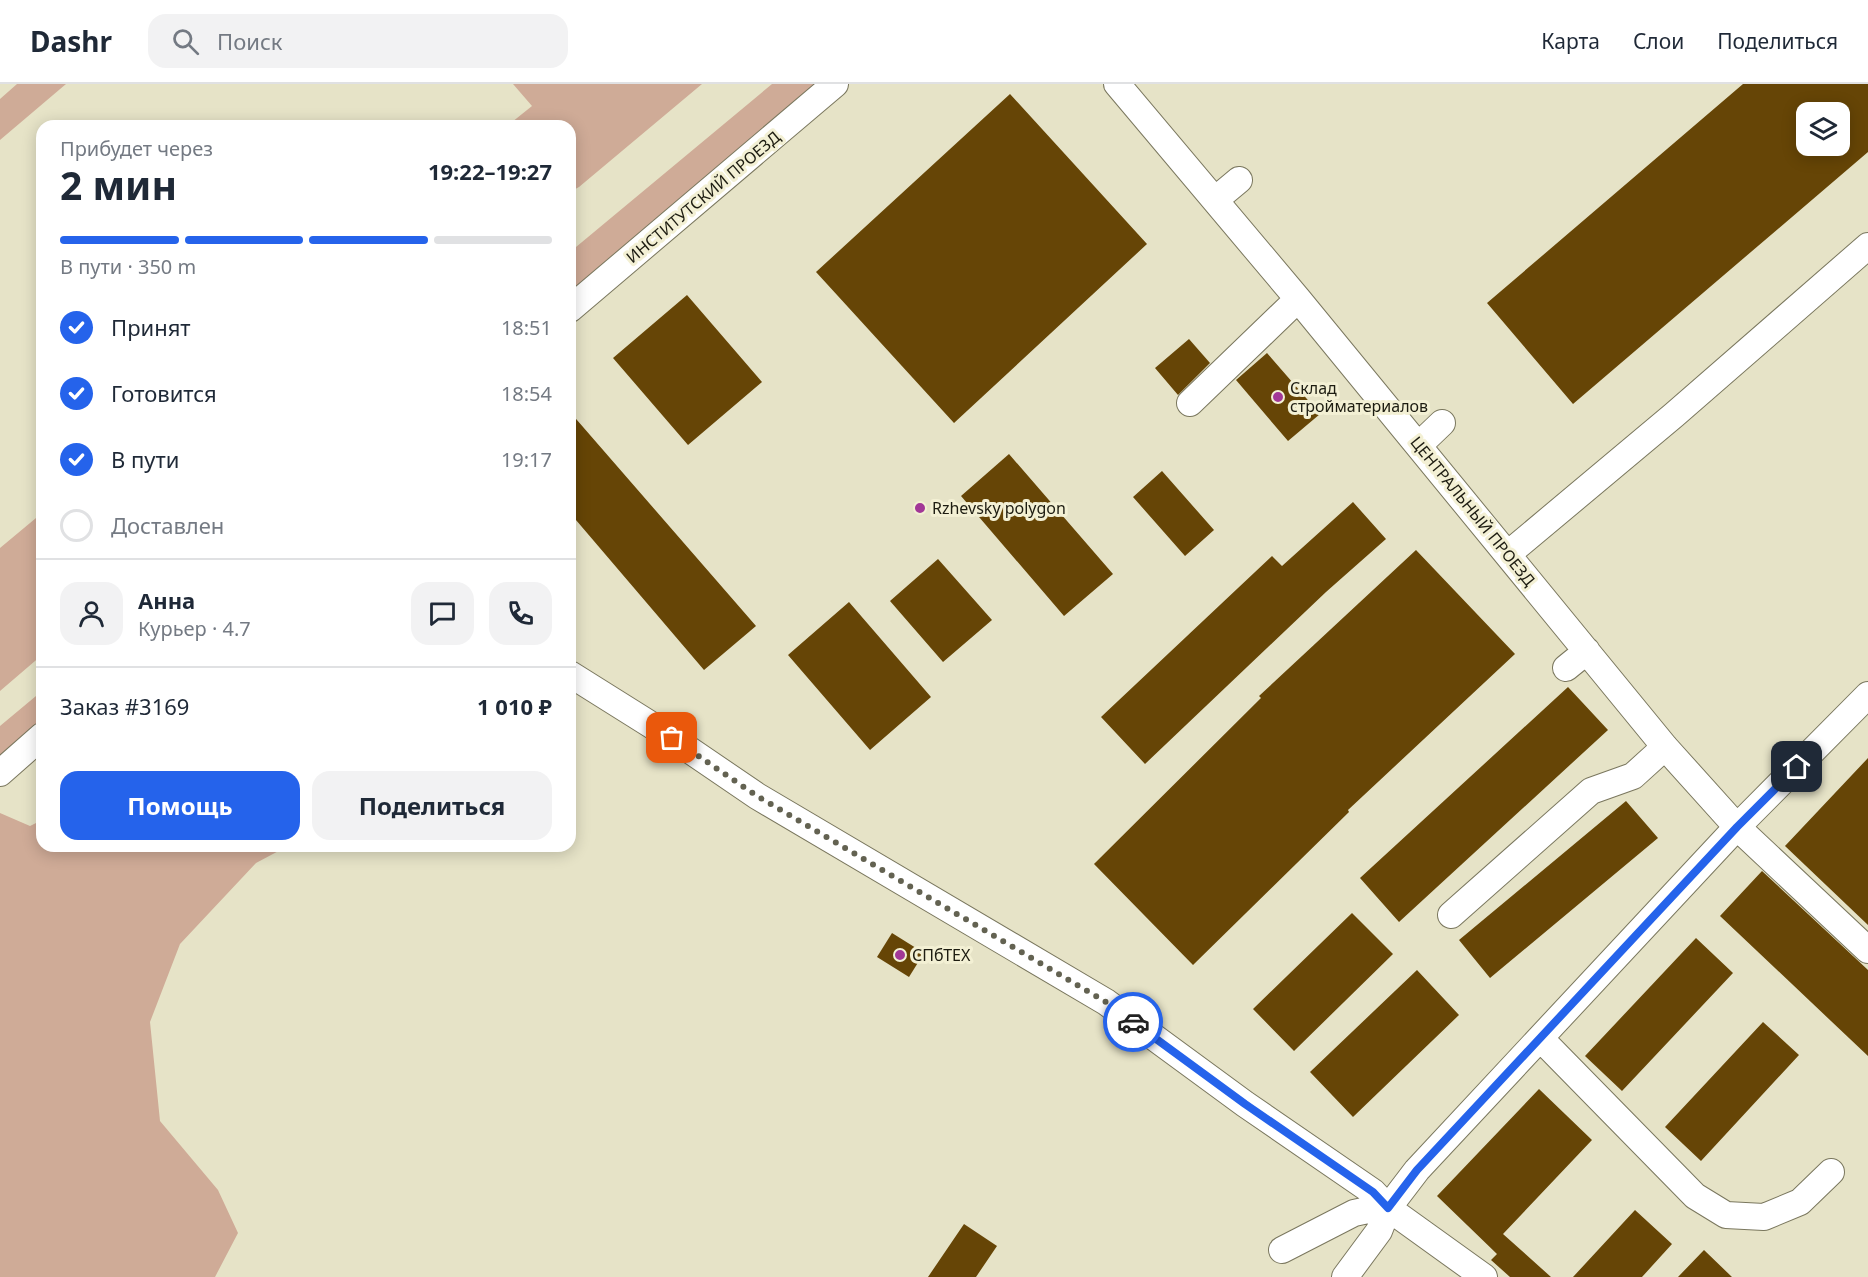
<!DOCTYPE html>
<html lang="ru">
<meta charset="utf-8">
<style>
body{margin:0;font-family:"Noto Sans",sans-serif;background:#f2f2f3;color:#1f2937;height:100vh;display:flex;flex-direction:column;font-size:22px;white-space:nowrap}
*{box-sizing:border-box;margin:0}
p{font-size:20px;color:#747a83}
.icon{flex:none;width:33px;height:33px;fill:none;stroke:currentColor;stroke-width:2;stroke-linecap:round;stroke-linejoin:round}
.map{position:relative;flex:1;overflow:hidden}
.details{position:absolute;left:36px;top:36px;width:540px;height:732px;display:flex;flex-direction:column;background:#fff;border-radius:18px;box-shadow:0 3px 15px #0003}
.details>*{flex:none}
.controls{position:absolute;left:1796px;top:18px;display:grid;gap:12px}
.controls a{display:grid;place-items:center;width:54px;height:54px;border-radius:12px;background:#fff;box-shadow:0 3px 15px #0003;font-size:30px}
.pin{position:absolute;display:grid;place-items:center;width:51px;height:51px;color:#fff;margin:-26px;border-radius:12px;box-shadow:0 3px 9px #0006}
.courier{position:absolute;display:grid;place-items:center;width:60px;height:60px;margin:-30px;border:4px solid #2563eb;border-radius:50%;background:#fff;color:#222;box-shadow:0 2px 8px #0007}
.overview em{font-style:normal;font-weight:700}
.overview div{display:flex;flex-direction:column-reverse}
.overview{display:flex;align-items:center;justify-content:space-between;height:102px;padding:0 24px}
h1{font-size:39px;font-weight:700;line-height:45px}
.bar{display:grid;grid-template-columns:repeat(4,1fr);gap:9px 6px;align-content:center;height:72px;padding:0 24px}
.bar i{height:8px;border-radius:4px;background:#e0e1e3}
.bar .current{background:#2563eb}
.bar p{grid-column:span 4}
.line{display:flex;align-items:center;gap:15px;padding:0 24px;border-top:2px solid #e0e1e3}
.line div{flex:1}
.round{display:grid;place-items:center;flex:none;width:63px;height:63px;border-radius:18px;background:#f2f2f3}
ol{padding:0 24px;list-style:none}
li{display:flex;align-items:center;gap:18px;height:66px}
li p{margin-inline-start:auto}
li .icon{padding:6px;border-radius:50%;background:#2563eb;color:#fff;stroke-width:4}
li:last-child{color:#747a83}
li i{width:33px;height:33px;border:3px solid #e0e1e3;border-radius:50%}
.primary-button{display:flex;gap:12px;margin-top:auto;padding:12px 24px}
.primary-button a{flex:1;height:69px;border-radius:18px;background:#2563eb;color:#fff;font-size:24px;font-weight:700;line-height:69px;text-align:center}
.primary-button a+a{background:#f2f2f3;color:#1f2937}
header{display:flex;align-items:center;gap:36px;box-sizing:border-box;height:84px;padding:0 30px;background:#fff;border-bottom:2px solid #e0e1e3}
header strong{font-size:28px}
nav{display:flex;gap:33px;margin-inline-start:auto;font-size:21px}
.search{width:420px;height:54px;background:#f2f2f3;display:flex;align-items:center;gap:15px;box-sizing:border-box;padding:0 21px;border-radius:18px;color:#747a83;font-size:22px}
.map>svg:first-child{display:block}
.green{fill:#cfab97}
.building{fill:#664506;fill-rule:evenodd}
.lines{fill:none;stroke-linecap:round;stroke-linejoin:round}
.minor-casing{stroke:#7a775e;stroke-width:28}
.minor{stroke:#fff;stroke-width:26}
.done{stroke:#636251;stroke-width:6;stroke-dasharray:0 10.8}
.route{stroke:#2563eb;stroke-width:8}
.poi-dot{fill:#a23797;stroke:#f3f0d4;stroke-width:2}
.labels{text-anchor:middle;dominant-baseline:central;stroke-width:6;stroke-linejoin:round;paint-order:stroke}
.street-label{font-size:16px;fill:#1d1c11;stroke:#f3f0d4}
.poi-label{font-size:16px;fill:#1d1c11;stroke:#f3f0d4;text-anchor:start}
</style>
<header>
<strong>Dashr</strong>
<div class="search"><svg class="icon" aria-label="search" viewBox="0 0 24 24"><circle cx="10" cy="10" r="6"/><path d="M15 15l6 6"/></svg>Поиск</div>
<nav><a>Карта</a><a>Слои</a><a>Поделиться</a></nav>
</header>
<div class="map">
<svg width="1868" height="1193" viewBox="0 0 1868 1193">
<rect width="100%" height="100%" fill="#e6e3c7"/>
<!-- green -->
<path class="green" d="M 17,0 L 66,0 L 0,56 L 0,15 Z
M 513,0 L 702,0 L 579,103 L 570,108 L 570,42 L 507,42 L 532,22 Z
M 772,0 L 816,0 L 570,209 L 570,168 Z
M 42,429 L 42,571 L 0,607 L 0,464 Z
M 42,607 L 42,639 L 0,675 L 0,642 Z
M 0,729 L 30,742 L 42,736 L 42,762 L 288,762 L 256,779 L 180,860 L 150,938 L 160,1037 L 218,1106 L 238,1149 L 215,1193 L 0,1193 Z"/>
<!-- building -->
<path class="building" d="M 1743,0 L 1868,0 L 1868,68 L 1573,320 L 1487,219 ZM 1806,28 L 1839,28 L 1839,62 L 1806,62 Z
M 1010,10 L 1147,160 L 954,339 L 816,188 Z
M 687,211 L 762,298 L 688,361 L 613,274 Z
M 1189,255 L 1210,279 L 1178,311 L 1155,284 Z
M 1267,269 L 1320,330 L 1288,357 L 1236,296 Z
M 570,328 L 756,542 L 704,586 L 570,429 Z
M 1009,370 L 1113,490 L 1064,532 L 961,412 Z
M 1162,387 L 1214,446 L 1185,472 L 1133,413 Z
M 1353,418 L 1386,455 L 1326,508 L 1145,680 L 1101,633 L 1272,472 L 1282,482 Z
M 1416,466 L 1515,570 L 1348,726 L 1349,728 L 1193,881 L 1094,780 L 1261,614 L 1259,612 Z
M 938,475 L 992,536 L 943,578 L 890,517 Z
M 849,518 L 931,613 L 870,666 L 788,571 Z
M 1568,603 L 1608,646 L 1399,838 L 1360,794 Z
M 1868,674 L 1868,841 L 1785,762 Z
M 1626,717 L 1658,754 L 1490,894 L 1459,856 Z
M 1762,787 L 1868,886 L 1868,972 L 1720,832 Z
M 1352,829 L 1393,870 L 1294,967 L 1253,925 Z
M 892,849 L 924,869 L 909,893 L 877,873 Z
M 1696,854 L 1733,889 L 1622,1007 L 1585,972 Z
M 1417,886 L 1459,931 L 1353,1033 L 1310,988 Z
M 1763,938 L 1799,971 L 1701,1077 L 1665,1043 Z
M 1539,1005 L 1592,1056 L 1503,1150 L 1551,1193 L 1510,1193 L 1491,1176 L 1497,1170 L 1437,1112 Z
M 1635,1126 L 1672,1160 L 1642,1193 L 1573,1193 Z
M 964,1140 L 997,1162 L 976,1193 L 928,1193 Z
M 1704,1166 L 1732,1193 L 1678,1193 Z"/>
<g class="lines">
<!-- minor casing -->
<g class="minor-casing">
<path id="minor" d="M 1117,0 L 1298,215 L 1665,663 L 1737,743 L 1868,866
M 1215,116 L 1239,96
M 570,225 L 835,0
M 1190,319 L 1298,215
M 1419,361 L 1442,339
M 1508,470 L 1674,331 L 1868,162
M 1566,584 L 1587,567
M 570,590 L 672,654 L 757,712 L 1106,918 L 1245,1020 L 1373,1108 L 1388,1124 L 1484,1193
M 0,689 L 42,652
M 1451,831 L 1591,707 L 1633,692 L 1665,663
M 1541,955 L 1695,1112 L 1726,1131 L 1764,1133 L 1800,1118 L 1831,1088
M 1282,1166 L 1354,1129 L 1368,1126
M 1345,1193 L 1379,1147 L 1388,1124 L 1417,1086 L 1737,743 L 1868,611"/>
</g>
<!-- minor -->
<use href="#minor" class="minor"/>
</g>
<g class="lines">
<!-- done -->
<path class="done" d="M 672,654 L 757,712 L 1106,918 L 1133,938"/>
<!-- route -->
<path class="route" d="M 1133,938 L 1245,1020 L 1373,1108 L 1388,1124 L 1417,1086 L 1737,743 L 1797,683"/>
</g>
<!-- markers -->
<g class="poi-dot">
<circle cx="1278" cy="313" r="6"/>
<circle cx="920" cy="424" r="6"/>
<circle cx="900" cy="871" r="6"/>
</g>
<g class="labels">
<!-- street labels -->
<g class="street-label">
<text transform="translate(703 113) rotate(-40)">ИНСТИТУТСКИЙ ПРОЕЗД</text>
<text transform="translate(1473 427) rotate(51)">ЦЕНТРАЛЬНЫЙ ПРОЕЗД</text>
</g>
<!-- poi labels -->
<g class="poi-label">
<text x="1290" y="304">Склад<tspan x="1290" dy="18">стройматериалов</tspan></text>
<text x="932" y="424">Rzhevsky polygon</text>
<text x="912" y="871">СПбТЕХ</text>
</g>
</g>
</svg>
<div class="controls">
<a><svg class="icon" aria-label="layers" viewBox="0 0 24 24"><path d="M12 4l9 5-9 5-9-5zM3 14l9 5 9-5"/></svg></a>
</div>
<div class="pin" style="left:672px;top:654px;background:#ea580c"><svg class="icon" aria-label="bag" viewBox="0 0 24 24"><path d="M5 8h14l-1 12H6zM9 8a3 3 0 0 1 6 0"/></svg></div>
<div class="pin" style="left:1797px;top:683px;background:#1f2937"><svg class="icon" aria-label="home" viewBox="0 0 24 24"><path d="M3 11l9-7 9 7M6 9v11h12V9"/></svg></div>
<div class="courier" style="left:1133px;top:938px"><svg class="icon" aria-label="car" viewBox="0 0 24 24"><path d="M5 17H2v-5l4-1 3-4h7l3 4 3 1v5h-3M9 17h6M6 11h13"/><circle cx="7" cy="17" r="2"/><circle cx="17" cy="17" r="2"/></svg></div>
<section class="details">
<div class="overview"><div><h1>2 мин</h1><p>Прибудет через</p></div><em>19:22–19:27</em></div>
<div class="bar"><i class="current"></i><i class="current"></i><i class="current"></i><i></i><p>В пути · 350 m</p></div>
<ol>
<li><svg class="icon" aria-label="check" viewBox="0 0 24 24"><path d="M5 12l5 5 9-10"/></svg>Принят<p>18:51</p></li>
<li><svg class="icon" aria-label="check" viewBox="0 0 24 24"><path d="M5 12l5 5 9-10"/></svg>Готовится<p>18:54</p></li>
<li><svg class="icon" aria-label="check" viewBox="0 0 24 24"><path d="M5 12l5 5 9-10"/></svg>В пути<p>19:17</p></li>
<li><i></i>Доставлен</li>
</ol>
<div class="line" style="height:108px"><a class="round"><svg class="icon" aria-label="person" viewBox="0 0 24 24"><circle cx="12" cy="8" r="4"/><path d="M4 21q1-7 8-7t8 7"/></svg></a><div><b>Анна</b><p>Курьер · 4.7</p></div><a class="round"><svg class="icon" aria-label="chat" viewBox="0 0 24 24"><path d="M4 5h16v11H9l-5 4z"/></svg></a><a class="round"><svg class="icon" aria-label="phone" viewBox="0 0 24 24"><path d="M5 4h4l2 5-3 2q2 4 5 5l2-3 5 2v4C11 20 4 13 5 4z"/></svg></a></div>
<div class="line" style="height:78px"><div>Заказ #3169</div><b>1 010 ₽</b></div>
<div class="primary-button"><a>Помощь</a><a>Поделиться</a></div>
</section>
</div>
